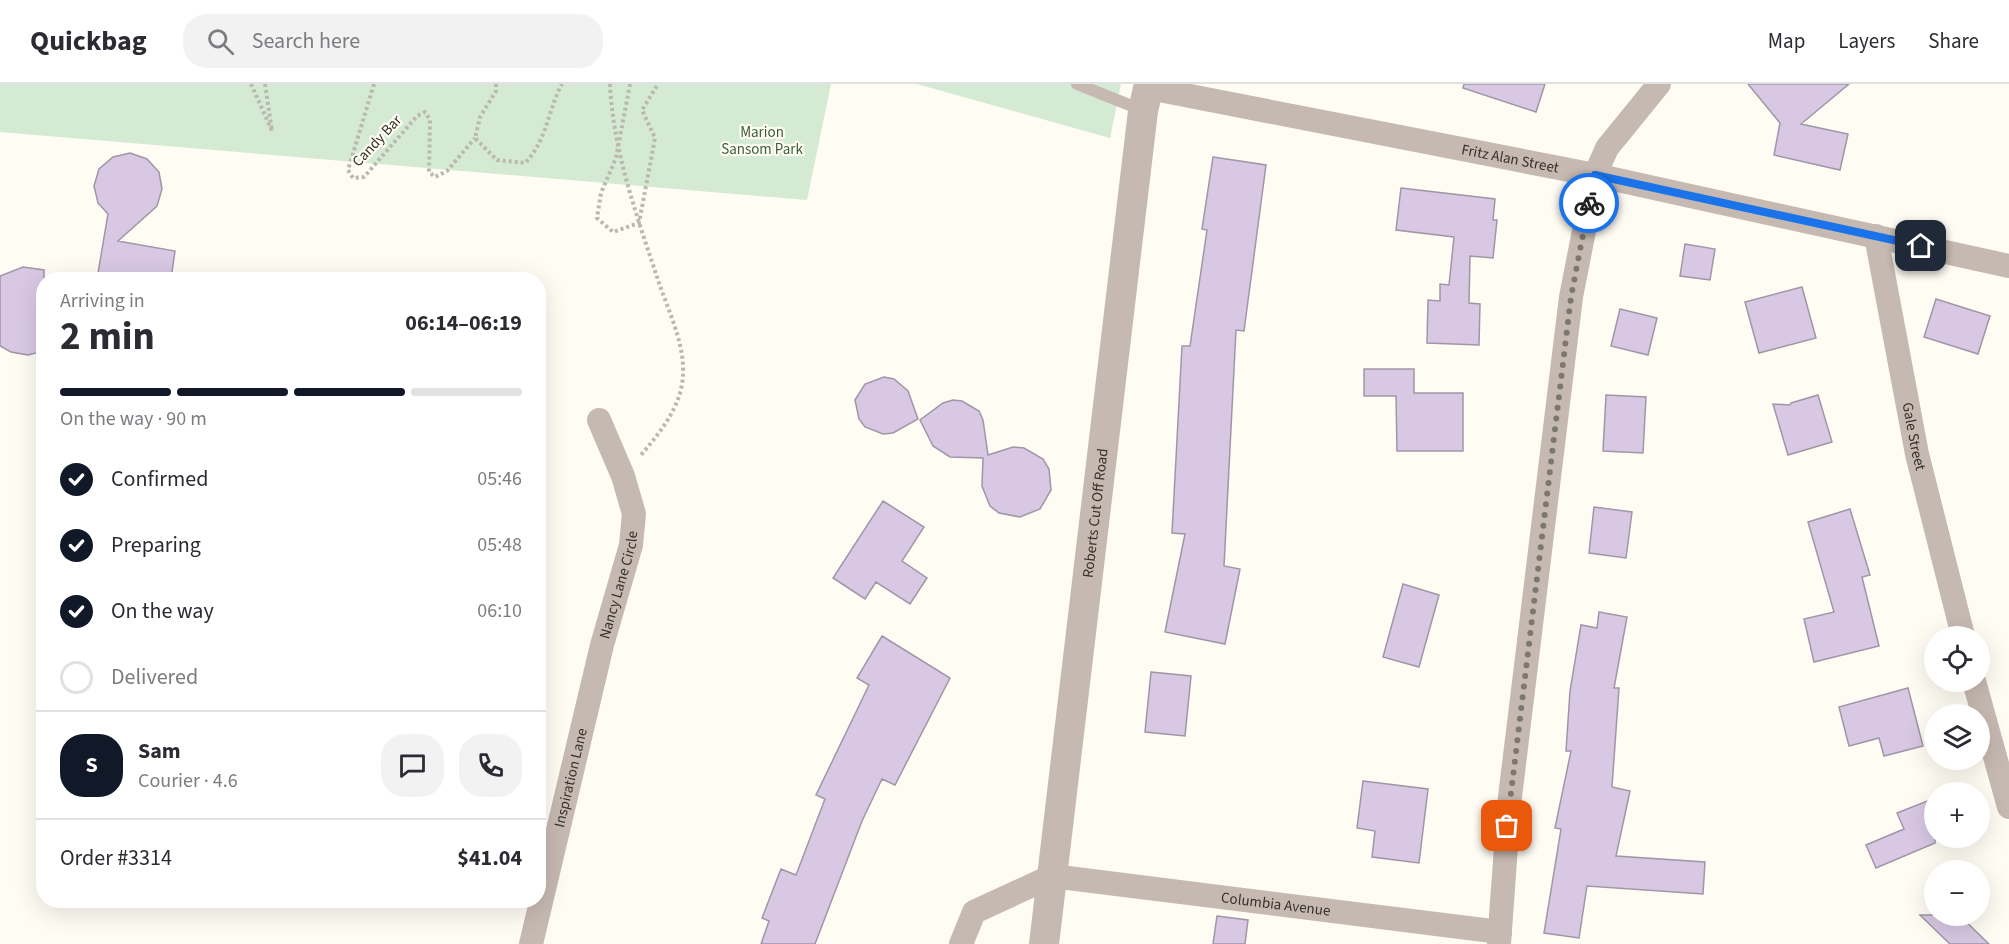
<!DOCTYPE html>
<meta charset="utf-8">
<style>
body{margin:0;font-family:"Source Sans 3",sans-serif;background:#f2f2f3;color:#2b2b33;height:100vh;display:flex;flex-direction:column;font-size:22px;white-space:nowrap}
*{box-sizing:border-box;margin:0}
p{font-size:20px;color:#7c7c81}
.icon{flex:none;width:33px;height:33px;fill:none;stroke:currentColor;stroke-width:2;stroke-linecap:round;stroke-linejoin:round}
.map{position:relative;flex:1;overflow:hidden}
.details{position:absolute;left:36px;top:188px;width:510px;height:636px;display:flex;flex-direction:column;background:#fff;border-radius:24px;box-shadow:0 6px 24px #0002}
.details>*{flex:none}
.fabs{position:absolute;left:1924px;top:542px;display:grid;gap:12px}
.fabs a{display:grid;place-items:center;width:66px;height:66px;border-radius:50%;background:#fff;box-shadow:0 6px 24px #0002;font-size:30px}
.pin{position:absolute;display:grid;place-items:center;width:51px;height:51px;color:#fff;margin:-26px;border-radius:12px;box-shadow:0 3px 9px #0006}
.courier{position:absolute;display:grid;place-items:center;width:60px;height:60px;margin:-30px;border:4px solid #1a73e8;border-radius:50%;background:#fff;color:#222;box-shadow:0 2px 8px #0007}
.head em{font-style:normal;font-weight:700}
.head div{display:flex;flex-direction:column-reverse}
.head{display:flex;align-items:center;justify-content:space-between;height:102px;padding:0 24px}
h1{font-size:39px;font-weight:700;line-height:45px}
.bar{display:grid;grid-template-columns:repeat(4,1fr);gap:9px 6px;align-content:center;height:72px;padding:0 24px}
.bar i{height:8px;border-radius:4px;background:#e1e1e2}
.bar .selected{background:#111827}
.bar p{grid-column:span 4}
.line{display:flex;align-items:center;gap:15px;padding:0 24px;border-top:2px solid #e1e1e2}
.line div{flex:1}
.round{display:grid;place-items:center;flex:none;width:63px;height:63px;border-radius:24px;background:#f2f2f3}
ol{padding:0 24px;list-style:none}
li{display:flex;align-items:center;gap:18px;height:66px}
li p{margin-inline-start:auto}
li .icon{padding:6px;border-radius:50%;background:#111827;color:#fff;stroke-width:4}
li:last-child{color:#7c7c81}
li i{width:33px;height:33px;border:3px solid #e1e1e2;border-radius:50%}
header{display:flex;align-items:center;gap:36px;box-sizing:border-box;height:84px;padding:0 30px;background:#fff;border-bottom:2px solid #e1e1e2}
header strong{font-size:28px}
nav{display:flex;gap:33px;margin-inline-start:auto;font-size:21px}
.search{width:420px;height:54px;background:#f2f2f3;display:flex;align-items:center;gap:15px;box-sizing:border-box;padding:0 21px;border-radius:24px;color:#7c7c81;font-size:22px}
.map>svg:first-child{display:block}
.green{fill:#d4ead2}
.building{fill:#d8c8e4;stroke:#a096a7;stroke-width:1.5}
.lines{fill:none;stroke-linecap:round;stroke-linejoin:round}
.path{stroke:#bab8af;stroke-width:4;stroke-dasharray:3 3;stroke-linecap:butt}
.service{stroke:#c6b9b1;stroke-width:12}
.minor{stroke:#c6b9b1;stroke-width:24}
.tertiary{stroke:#c6b9b1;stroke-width:30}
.done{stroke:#7b7870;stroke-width:6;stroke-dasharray:0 10.8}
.route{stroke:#1a73e8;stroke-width:8}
.labels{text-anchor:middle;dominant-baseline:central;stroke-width:4.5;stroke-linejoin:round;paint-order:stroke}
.park-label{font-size:15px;fill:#3b5e38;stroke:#fefcf3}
.street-label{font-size:15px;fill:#34312a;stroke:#fefcf3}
</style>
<header>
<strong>Quickbag</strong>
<div class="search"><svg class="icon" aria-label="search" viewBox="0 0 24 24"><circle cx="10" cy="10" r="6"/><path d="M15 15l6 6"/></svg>Search here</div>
<nav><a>Map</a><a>Layers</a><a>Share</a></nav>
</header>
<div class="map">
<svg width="2009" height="860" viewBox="0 0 2009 860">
<rect width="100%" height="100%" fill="#fefcf3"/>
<!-- green -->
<path class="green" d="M 0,0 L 831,0 L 807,116 L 0,48 Z
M 917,0 L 1121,0 L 1110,54 Z"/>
<!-- building -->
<path class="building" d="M 1464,0 L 1545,0 L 1536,28 L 1463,4 Z
M 1748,0 L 1849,0 L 1801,40 L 1848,50 L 1840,86 L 1774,71 L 1780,39 Z
M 130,69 L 147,75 L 159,88 L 162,105 L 157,122 L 118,157 L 175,167 L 171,195 L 97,195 L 108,130 L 98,119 L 94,102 L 99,85 L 113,73 Z
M 1213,73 L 1266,81 L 1244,247 L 1236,246 L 1224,482 L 1240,485 L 1225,560 L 1165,548 L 1185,450 L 1172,449 L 1182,262 L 1190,262 L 1207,146 L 1202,145 Z
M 1401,104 L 1495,115 L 1493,136 L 1497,136 L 1493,174 L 1470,172 L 1469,219 L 1480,220 L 1479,261 L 1427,259 L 1428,216 L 1440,217 L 1440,200 L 1449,201 L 1454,153 L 1396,146 Z
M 1685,160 L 1715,165 L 1710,196 L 1680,192 Z
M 23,183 L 44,186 L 44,267 L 28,271 L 11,268 L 0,262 L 0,192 Z
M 1802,203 L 1816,254 L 1759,269 L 1745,218 Z
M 1936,215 L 1990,232 L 1978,270 L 1924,253 Z
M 1620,225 L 1657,234 L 1648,271 L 1611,262 Z
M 1364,285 L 1414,285 L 1414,309 L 1463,309 L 1463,367 L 1397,367 L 1396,312 L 1364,312 Z
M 884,293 L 894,295 L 908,307 L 918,335 L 893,349 L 883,350 L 865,343 L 859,335 L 855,316 L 865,300 Z
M 1606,311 L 1646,313 L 1643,369 L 1603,367 Z
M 1818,311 L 1832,358 L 1788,371 L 1773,320 L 1790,321 L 1791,319 Z
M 953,316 L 962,317 L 979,327 L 983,336 L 988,371 L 1013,363 L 1024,364 L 1043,375 L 1049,385 L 1051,406 L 1040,425 L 1020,433 L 999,429 L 990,422 L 982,402 L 983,374 L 950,373 L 933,362 L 920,336 L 943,319 Z
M 883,417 L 924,443 L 902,477 L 927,494 L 910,520 L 876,498 L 865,515 L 833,494 Z
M 1594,423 L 1632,428 L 1626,474 L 1589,469 Z
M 1850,425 L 1870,491 L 1862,493 L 1879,562 L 1814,578 L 1804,535 L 1834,528 L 1808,438 Z
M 1403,500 L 1439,511 L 1419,583 L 1383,573 Z
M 1599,528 L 1627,533 L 1614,604 L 1619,604 L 1612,703 L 1630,707 L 1616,772 L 1705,778 L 1703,810 L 1587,802 L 1579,854 L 1544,849 L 1561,745 L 1555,744 L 1571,667 L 1566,667 L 1570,607 L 1581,541 L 1597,544 Z
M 882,552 L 950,594 L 895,701 L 882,695 L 862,737 L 815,860 L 761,860 L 769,837 L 762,834 L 781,785 L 796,791 L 825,715 L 816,711 L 869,601 L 857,594 Z
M 1151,588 L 1191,592 L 1185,652 L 1145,648 Z
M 1908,604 L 1923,662 L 1884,672 L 1879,654 L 1849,662 L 1839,623 Z
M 1363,697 L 1428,705 L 1419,779 L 1372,773 L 1375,747 L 1357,744 Z
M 1935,714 L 1935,759 L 1876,784 L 1866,761 L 1904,745 L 1897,729 Z
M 1920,831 L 1959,831 L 1989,860 L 1950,860 Z
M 1217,832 L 1248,836 L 1245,860 L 1213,860 Z"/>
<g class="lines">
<!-- path -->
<path class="path" d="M 251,0 L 272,47 L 265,0
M 374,0 L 348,86 L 353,94 L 364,93 L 417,32 L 425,28 L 430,36 L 429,88 L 435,93 L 447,87 L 475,54
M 496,0 L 496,7 L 480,33 L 475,54 L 497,76 L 525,79 C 547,57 548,25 562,0
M 610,0 C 613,68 638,135 659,199 C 668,225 682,255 683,282 C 685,318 663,345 641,371
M 630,0 L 616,74 L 601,109 L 597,134 L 613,148 L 639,139 L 655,54 L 642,26 L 658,0"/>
<!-- service -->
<path class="service" d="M 1077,0 L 1142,26"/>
<!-- minor -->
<g class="minor">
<path id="s1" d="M 1149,4 L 1595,91 L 2009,182"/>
<path id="s2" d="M 1876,152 L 1917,370 L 1963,552"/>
<path d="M 1974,597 L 2009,723"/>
<path id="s3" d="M 531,860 L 602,561 L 631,461 L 634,430 L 623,392 L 599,336"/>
<path id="s4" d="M 961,860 L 974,828 L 1052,792 L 1500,848"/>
<path d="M 1499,860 L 1509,721 L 1571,213 L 1595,91 L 1607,64 L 1659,0"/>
</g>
<!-- tertiary -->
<path class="tertiary" id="s5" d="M 1044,860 L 1143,27 L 1149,0"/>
</g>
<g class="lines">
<!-- done -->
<path class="done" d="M 1507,742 L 1571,213 L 1589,119"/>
<!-- route -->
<path class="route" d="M 1589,119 L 1595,91 L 1921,162"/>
</g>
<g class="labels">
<!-- park labels -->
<g class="park-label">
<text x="762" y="48">Marion<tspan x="762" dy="17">Sansom Park</tspan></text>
</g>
<!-- street labels -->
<g class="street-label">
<text transform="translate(377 57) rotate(-47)">Candy Bar</text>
<text stroke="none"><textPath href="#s1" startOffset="368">Fritz Alan Street</textPath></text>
<text stroke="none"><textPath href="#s2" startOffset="204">Gale Street</textPath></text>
<text stroke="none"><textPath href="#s5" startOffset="434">Roberts Cut Off Road</textPath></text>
<text stroke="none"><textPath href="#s3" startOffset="370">Nancy Lane Circle</textPath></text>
<text stroke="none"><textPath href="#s3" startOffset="171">Inspiration Lane</textPath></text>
<text stroke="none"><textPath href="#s4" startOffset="346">Columbia Avenue</textPath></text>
</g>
</g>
</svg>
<div class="fabs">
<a><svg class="icon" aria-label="locate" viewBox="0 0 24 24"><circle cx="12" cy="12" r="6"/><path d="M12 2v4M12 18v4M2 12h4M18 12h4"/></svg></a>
<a><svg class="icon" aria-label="layers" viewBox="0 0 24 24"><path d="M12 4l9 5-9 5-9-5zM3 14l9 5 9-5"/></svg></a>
<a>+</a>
<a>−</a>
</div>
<div class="pin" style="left:1507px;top:742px;background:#ea580c"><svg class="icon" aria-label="bag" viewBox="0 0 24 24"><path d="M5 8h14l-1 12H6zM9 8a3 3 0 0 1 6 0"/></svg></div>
<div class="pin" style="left:1921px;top:162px;background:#1f2937"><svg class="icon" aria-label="home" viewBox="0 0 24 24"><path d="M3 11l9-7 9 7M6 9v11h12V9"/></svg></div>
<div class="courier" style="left:1589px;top:119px"><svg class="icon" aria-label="bike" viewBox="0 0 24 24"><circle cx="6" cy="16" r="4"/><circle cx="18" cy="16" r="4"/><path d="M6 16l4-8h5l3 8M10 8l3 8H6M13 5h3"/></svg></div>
<section class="details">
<div class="head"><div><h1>2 min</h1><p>Arriving in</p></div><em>06:14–06:19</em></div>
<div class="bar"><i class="selected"></i><i class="selected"></i><i class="selected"></i><i></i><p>On the way · 90 m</p></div>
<ol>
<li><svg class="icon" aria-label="check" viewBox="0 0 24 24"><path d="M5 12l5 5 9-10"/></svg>Confirmed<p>05:46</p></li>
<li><svg class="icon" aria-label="check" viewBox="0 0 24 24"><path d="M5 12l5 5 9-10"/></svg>Preparing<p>05:48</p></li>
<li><svg class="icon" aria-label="check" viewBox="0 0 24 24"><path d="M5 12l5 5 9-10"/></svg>On the way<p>06:10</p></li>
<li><i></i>Delivered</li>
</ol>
<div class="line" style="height:108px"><b class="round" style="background:#111827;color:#fff">S</b><div><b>Sam</b><p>Courier · 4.6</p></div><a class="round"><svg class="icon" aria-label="chat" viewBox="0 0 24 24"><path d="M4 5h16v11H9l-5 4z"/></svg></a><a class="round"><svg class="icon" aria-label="phone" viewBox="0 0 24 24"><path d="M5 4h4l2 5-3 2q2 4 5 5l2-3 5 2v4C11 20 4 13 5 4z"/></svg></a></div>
<div class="line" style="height:78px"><div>Order #3314</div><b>$41.04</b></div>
</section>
</div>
